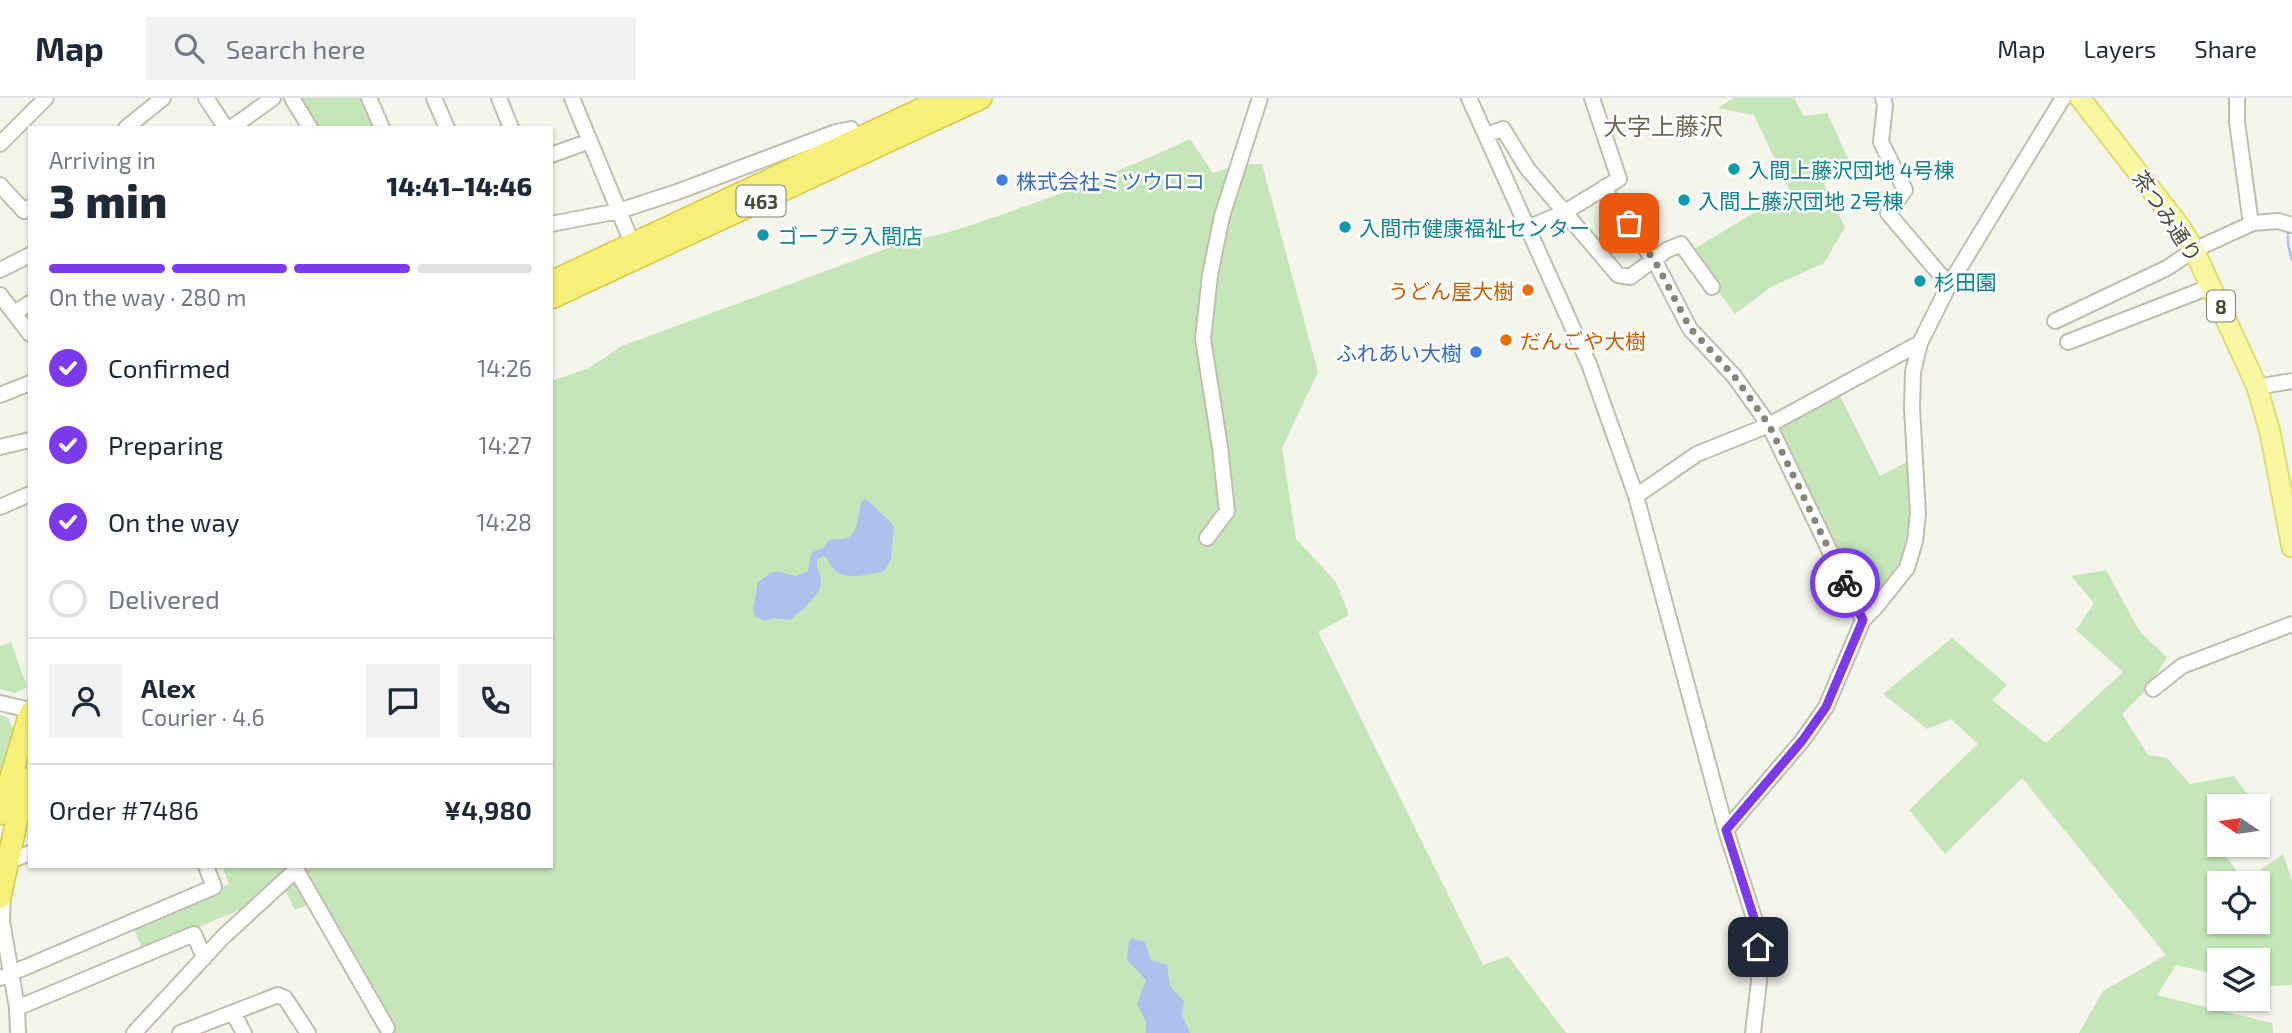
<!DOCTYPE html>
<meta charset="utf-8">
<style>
body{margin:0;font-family:"Exo 2","Noto Sans JP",sans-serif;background:#f2f2f3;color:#1f2937;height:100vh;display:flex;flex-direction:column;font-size:26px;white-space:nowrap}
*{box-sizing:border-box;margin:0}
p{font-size:23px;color:#747a83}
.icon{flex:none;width:38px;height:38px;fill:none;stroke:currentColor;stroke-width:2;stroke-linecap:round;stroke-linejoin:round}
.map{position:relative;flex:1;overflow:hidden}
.sheet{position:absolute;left:28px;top:28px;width:525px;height:742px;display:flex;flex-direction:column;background:#fff;border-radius:0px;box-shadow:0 2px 5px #0004}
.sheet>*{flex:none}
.needle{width:46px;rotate:283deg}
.fabs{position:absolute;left:2207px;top:696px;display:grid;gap:14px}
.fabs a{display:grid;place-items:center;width:63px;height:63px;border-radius:0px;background:#fff;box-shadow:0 2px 5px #0004;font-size:35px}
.pin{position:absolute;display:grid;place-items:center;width:60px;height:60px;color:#fff;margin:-30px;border-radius:14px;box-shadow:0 4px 10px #0006}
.courier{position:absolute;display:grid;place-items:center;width:70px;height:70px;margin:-35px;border:5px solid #7c3aed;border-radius:50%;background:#fff;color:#222;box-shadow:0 2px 9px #0007}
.headline em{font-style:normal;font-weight:800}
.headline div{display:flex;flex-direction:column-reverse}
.headline{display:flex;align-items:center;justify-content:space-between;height:119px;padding:0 21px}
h1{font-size:46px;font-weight:800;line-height:52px}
.bar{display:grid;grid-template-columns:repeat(4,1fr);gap:10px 7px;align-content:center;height:84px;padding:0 21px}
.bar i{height:9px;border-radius:5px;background:#e0e1e3}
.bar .on{background:#7c3aed}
.bar p{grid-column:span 4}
.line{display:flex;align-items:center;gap:18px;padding:0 21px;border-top:2px solid #e0e1e3}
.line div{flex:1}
.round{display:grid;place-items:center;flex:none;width:74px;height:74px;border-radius:0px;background:#f2f2f3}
ol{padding:0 21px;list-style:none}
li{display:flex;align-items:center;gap:21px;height:77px}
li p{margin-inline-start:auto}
li .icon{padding:7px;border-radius:50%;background:#7c3aed;color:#fff;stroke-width:4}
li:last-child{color:#747a83}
li i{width:38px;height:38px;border:4px solid #e0e1e3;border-radius:50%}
header{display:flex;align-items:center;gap:42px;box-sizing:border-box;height:98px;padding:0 35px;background:#fff;border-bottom:2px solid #e0e1e3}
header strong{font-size:33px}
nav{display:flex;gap:38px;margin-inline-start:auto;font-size:24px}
.search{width:490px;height:63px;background:#f2f2f3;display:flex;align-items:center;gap:18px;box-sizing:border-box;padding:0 24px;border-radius:0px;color:#747a83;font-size:26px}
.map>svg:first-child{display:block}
.green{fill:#c4e6b8;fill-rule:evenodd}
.water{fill:#adc0ed}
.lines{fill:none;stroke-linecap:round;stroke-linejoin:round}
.stream{stroke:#adc0ed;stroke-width:2.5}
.minor-casing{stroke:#c0bfaf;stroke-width:18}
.major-casing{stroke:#dedc72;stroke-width:23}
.highway-casing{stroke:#d5ca46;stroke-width:24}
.minor{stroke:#fff;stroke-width:14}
.major{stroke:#f8f8a2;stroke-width:19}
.highway{stroke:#f5f077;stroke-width:21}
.done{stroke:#858578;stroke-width:7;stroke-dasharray:0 12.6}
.route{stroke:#7c3aed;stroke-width:9}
.culture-dot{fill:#0f9aa8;stroke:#fff;stroke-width:2.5}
.shop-dot{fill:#3f7fe0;stroke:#fff;stroke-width:2.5}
.food-dot{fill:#e8710a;stroke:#fff;stroke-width:2.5}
.labels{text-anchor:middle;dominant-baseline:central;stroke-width:5;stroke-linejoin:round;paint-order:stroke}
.shield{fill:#fff;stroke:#807f75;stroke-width:2}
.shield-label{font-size:19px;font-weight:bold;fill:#49483a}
.culture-label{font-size:21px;fill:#0d838f;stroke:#fff;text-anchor:start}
.shop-label{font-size:21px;fill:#366cbe;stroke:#fff;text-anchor:start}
.street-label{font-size:21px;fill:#49483a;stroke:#fff}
.food-label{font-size:21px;fill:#c56008;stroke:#fff;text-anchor:end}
.quarter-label{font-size:24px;fill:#6c6952;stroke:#fff}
</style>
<header>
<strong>Map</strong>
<div class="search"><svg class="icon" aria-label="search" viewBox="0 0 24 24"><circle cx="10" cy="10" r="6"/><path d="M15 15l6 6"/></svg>Search here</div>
<nav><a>Map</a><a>Layers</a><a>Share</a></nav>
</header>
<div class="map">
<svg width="2292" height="935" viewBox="0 0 2292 935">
<rect width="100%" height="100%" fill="#f5f5ec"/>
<!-- green -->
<path class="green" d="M 298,0 L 364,0 L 377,30 L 317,30 Z
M 1734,0 L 1794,0 L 1804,18 L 1827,15 L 1851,67 L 1822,82 L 1845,129 L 1824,165 L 1771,189 L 1735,216 L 1689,154 L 1790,93 L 1754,17 L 1718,10 Z
M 1190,41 L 1213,75 L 1240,66 L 1262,66 L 1318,274 L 1282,350 L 1296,441 L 1336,484 L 1349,517 L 1318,534 L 1483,867 L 1508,858 L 1566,935 L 388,935 L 296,768 L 551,768 L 551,283 L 589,270 L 622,248 L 910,142 C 920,139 931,139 942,136 C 1026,110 1111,78 1190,41 Z
M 1837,292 L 1880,378 L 1911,362 C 1913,439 1914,463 1857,521 L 1760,325 Z
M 2106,472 L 2140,534 L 2167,559 L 2148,590 L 2122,616 L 2148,657 L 2167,660 L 2190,686 L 2234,678 L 2257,709 L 2219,709 L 2219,731 L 2210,736 L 2244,783 L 2283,756 L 2292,782 L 2292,887 L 2272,888 L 2258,885 L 2258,863 L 2219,863 L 2219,877 L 2176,867 L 2157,897 L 2272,925 L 2273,935 L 2079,935 L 2103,893 L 2166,857 L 2022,680 L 1945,756 L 1909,712 L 1978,646 L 1951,621 L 1927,631 L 1883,596 L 1952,540 L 2007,587 L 1992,602 L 2046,645 L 2123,574 L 2076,532 L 2094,505 L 2071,478 ZM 2219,786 L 2258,786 L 2258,824 L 2219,824 Z
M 11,544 L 27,589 L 15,595 L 0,591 L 0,548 Z
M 0,617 L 7,619 L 16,635 L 0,681 Z
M 222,768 L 290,768 L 242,817 L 239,812 L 143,853 L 132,827 L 229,786 Z
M 293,779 L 313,804 L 295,812 L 283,788 Z"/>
<!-- water -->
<path class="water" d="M 865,401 C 869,403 892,425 894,429 L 891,461 L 884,473 C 860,478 837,486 827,460 L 824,458 L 818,461 C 815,470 821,474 821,483 C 822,497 800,512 791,522 L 773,520 L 765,523 L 755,518 L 753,512 L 758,484 C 779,469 773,474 796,478 L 808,473 L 811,455 L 824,449 L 829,442 C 835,441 842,442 847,440 C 858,437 859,414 861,404 Z
M 1132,840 L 1145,844 L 1151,862 L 1167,867 L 1170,888 L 1184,903 L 1182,917 L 1190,935 L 1146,935 L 1146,924 L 1137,906 L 1146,882 L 1127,862 L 1129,843 Z"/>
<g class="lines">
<!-- stream -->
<path class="stream" d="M 2288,131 L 2288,147 L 2292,162"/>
<!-- minor casing -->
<g class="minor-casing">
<path id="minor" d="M 206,0 L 226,30
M 292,0 L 310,30
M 369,0 L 382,30
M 434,0 L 447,30
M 499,0 L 511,30
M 572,0 L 635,152
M 1469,0 L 1589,266 L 1636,398 L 1726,732 L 1755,823 L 1759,883 L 1753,935
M 1883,0 L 1885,7 L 1881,44 L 1905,92 L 1888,115 L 1949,187
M 2237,0 L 2237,24 L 2251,126
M 126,30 L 163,0
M 231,30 L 273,0
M 1486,37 L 1503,31 L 1527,70 L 1618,177 L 1630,179 L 1667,152 L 1681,146 L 1712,189
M 0,46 L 46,0
M 551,57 L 590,43
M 0,87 L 24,113 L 30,109
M 1603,90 L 1657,167 L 1690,231 L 1734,278 L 1769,327 L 1863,522
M 551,126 L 619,113 L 677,94 L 836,34 L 851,31 L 857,40
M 1528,130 L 1565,114 L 1619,81 L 1592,0
M 0,172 L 30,157
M 0,197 L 30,236
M 14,215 L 30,205
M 2055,223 L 2167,170 L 2194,152 L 2253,125 L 2278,123 L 2292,127
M 2068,244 L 2212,188
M 2257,289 L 2292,283
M 0,297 L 30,285
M 0,349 L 30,342
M 1636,398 L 1697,356 L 1769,327 L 1920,245
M 0,409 L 30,396
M 1207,440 L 1227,413 L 1220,349 L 1203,241 L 1210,177 L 1222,118 L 1260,0
M 2153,591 L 2182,568 L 2292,526
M 0,605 L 30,612
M 1726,732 L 1802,643 L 1826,609 L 1863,522 L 1876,509 L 1907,470 L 1915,443 L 1918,416 L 1912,310 L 1913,274 L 1920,245 L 1949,187 L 2063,0
M 2,766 L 30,755
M 294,768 L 387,930
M 3,791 L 2,823 L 17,910 L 18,935
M 0,880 L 214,789 L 206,768
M 17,910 L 194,836 L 204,860
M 233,915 L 244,935
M 134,935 L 223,839 L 296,772
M 180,935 L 278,897 L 285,900 L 308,935"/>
</g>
<!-- major casing -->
<g class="major-casing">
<path id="major" d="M 2080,0 L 2181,130 L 2194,152 L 2257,289 L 2270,334 L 2292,449"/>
</g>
<!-- highway casing -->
<g class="highway-casing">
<path id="highway" d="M 551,184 L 945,0
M 551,200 L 981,0
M 0,716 L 30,615
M 0,799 L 26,681"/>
</g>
<!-- minor -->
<use href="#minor" class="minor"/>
<!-- major -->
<use href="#major" class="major"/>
<!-- highway -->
<use href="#highway" class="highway"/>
</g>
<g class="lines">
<!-- done -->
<path class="done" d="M 1629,125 L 1657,167 L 1690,230 L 1734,278 L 1769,327 L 1845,485"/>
<!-- route -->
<path class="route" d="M 1758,849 L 1755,823 L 1726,732 L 1802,643 L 1826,609 L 1863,522 L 1845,485"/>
</g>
<!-- markers -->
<g class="culture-dot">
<circle cx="1734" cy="71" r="7"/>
<circle cx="1684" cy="102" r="7"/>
<circle cx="1345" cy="129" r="7"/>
<circle cx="763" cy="137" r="7"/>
<circle cx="1920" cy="183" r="7"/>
</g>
<g class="shop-dot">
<circle cx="1002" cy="82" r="7"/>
<circle cx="1476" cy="254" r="7"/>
</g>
<g class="food-dot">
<circle cx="1528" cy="192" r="7"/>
<circle cx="1506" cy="242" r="7"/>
</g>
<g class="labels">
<!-- shield labels -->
<g class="shield">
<rect x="736.5" y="87.5" width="49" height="31" rx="5"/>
<rect x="2207" y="192.5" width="28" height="31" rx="5"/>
</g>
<g class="shield-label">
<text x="761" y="103">463</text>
<text x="2221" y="208">8</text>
</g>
<!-- culture labels -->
<g class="culture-label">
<text x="1748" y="71">入間上藤沢団地 4号棟</text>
<text x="1698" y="102">入間上藤沢団地 2号棟</text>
<text x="1359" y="129">入間市健康福祉センター</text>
<text x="777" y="137">ゴープラ入間店</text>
<text x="1934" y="183">杉田園</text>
</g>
<!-- shop labels -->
<g class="shop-label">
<text x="1016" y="82">株式会社ミツウロコ</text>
<text x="1462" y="254" text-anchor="end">ふれあい大樹</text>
</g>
<!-- street labels -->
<g class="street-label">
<text transform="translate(2168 118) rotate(56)">茶つみ通り</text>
</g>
<!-- food labels -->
<g class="food-label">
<text x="1514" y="192">うどん屋大樹</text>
<text x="1520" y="242" text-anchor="start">だんごや大樹</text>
</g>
<!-- quarter labels -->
<g class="quarter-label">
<text x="1663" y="27">大字上藤沢</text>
</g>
</g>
</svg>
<div class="fabs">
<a><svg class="needle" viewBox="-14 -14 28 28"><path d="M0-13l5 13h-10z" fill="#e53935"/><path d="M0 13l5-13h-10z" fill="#747a83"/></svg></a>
<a><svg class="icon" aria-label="locate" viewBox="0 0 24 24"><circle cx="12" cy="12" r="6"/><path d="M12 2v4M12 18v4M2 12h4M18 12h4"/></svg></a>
<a><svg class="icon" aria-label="layers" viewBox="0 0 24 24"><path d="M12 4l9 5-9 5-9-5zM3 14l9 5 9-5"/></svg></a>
</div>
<div class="pin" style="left:1629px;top:125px;background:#ea580c"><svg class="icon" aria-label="bag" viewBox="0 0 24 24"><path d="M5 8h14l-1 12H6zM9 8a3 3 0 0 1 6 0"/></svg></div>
<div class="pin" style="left:1758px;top:849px;background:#1f2937"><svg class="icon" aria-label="home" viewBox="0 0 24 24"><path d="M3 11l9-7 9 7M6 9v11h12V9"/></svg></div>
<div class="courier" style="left:1845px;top:485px"><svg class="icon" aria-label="bike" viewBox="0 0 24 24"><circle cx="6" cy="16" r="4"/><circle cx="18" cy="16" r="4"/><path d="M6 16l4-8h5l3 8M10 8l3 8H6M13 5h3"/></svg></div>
<section class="sheet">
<div class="headline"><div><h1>3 min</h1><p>Arriving in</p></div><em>14:41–14:46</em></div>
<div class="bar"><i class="on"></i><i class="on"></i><i class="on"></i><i></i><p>On the way · 280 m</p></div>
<ol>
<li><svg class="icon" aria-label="check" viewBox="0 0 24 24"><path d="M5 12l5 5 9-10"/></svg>Confirmed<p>14:26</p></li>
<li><svg class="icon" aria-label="check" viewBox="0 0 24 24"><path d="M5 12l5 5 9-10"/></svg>Preparing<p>14:27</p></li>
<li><svg class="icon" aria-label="check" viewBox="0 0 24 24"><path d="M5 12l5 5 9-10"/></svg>On the way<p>14:28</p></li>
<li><i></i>Delivered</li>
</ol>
<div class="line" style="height:126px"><a class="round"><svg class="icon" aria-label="person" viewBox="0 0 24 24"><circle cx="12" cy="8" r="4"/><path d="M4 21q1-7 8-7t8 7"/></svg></a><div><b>Alex</b><p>Courier · 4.6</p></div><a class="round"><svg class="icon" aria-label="chat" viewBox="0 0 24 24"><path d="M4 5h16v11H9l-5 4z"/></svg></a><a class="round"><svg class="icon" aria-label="phone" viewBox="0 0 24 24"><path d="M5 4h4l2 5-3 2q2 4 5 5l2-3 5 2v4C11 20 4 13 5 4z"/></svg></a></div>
<div class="line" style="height:91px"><div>Order #7486</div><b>¥4,980</b></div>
</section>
</div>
